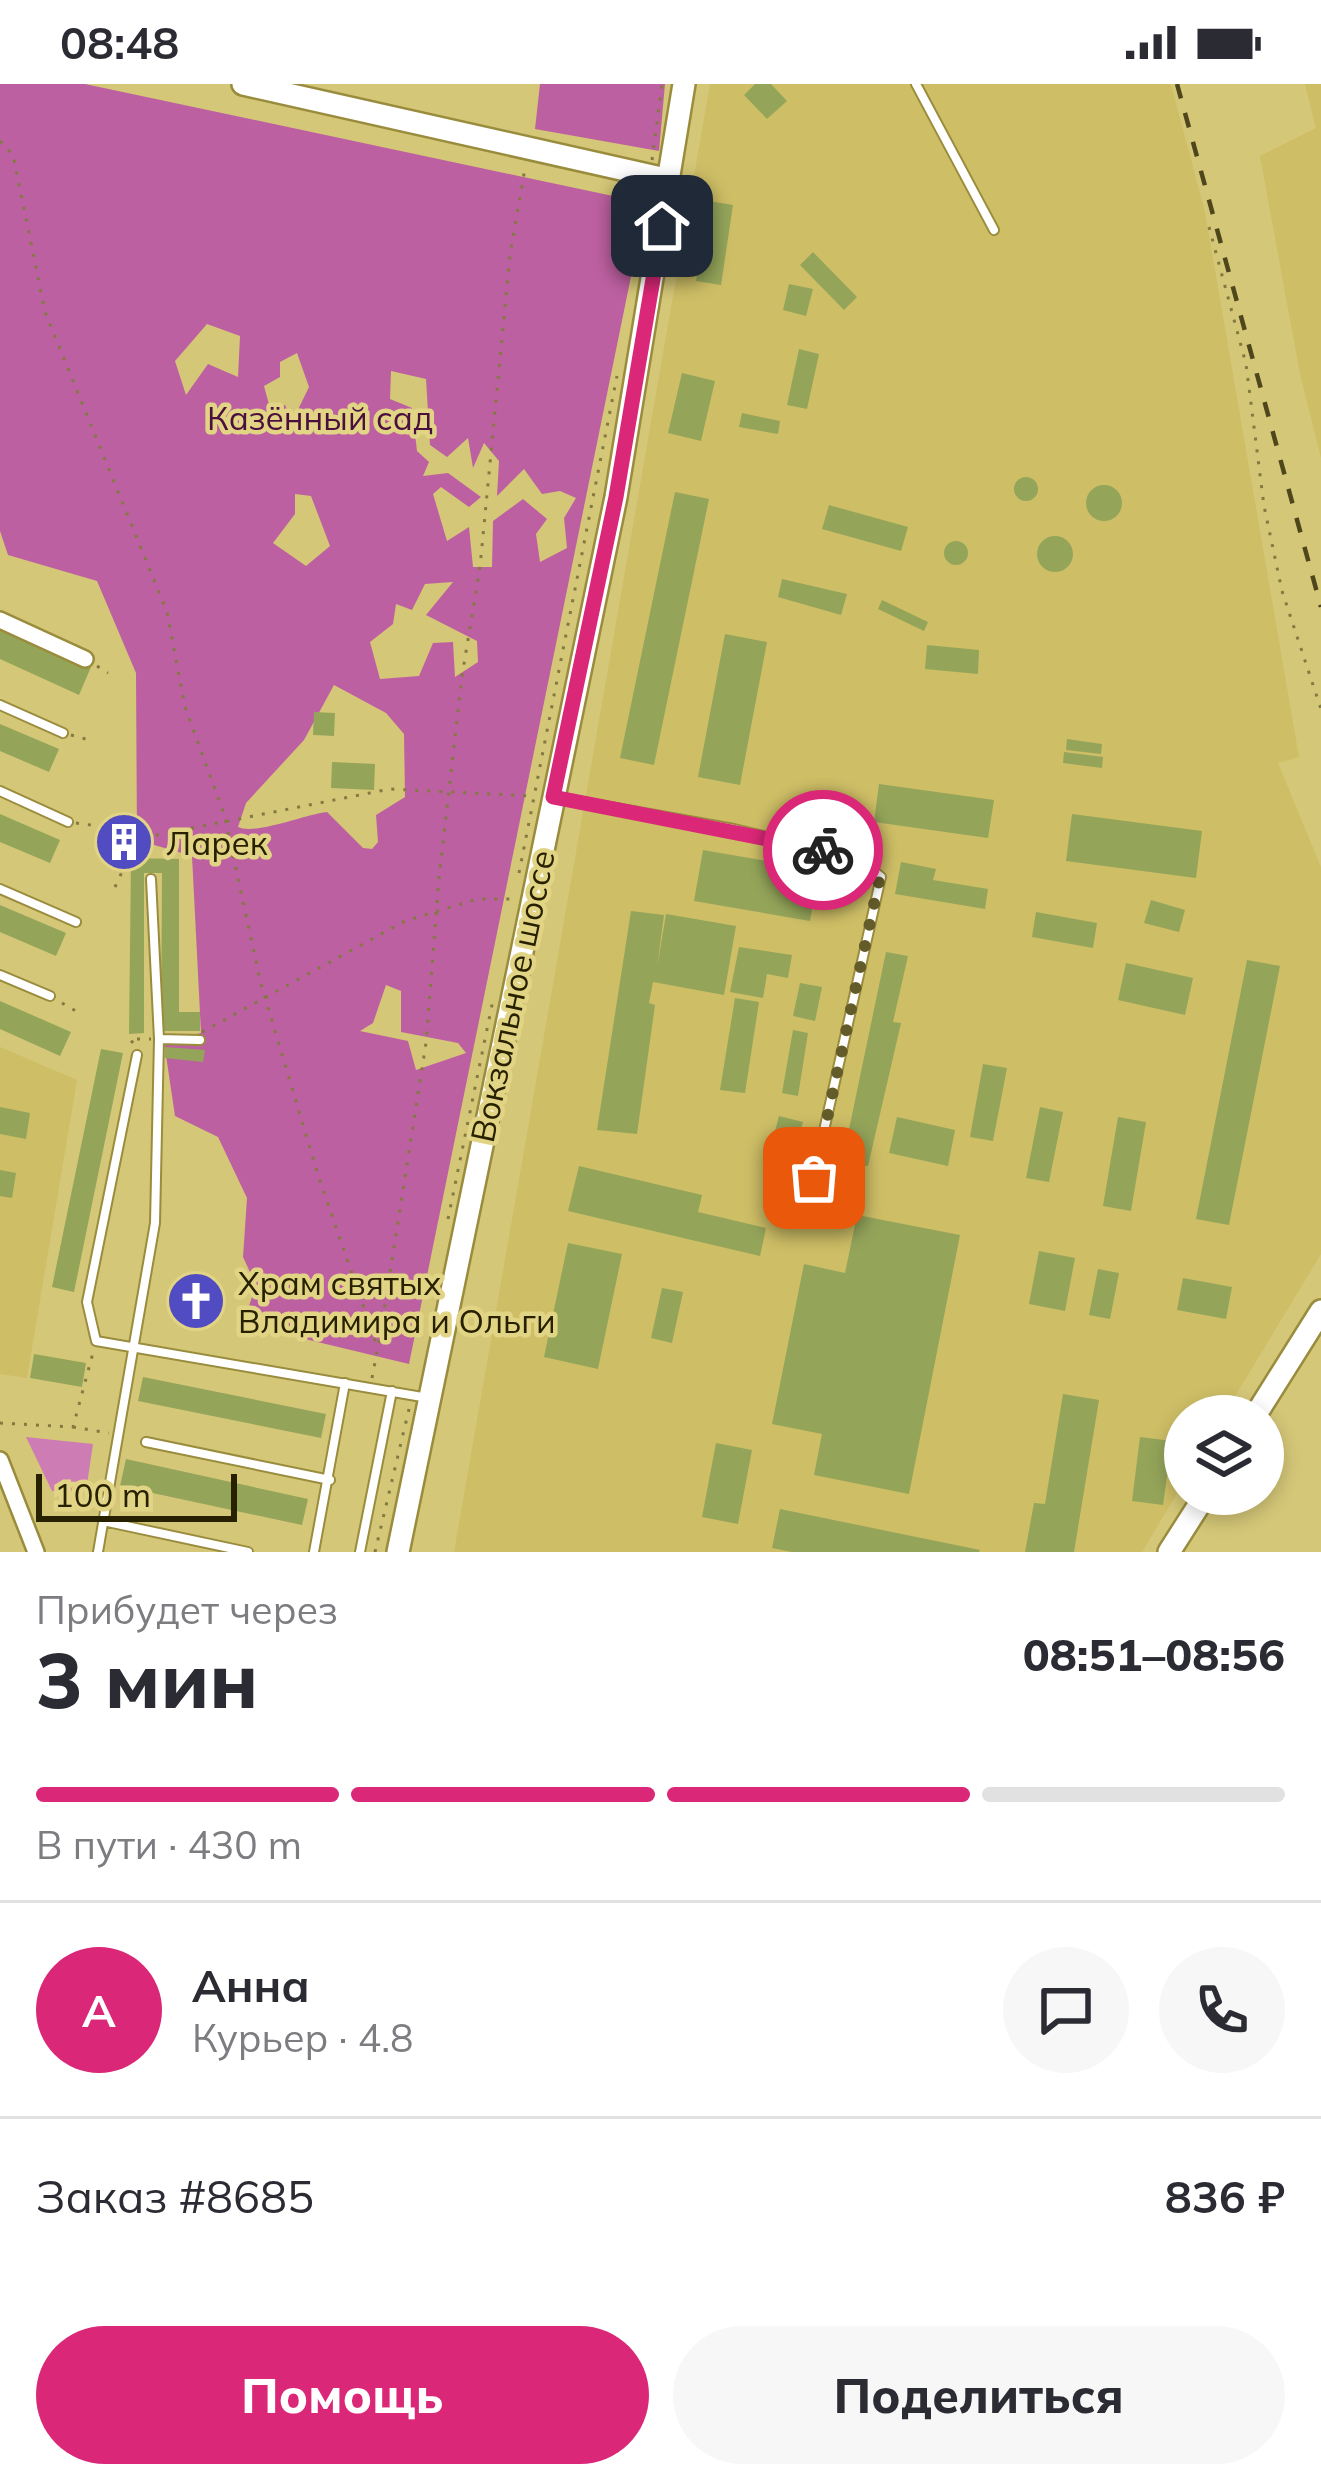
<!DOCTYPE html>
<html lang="ru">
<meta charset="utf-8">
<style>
body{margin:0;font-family:Mulish,sans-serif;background:#f7f7f7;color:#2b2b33;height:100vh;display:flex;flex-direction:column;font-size:45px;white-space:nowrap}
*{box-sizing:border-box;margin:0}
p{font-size:39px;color:#7c7c81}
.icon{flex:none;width:66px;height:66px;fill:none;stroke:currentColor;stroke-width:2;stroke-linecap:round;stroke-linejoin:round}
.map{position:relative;height:1468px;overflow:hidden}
.details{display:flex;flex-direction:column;background:#fff;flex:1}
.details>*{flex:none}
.tools{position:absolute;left:1164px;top:1311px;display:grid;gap:24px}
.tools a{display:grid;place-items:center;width:120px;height:120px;border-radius:50%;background:#fff;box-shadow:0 6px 18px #0003;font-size:60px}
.scale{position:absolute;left:36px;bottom:30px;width:201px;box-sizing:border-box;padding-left:12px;border:6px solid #272100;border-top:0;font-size:33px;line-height:42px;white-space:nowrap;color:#272100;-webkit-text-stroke:9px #e2d485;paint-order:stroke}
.pin{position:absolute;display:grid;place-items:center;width:102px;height:102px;color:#fff;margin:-51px;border-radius:24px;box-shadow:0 6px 18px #0006}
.courier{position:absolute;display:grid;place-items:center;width:120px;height:120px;margin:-60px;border:9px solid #db2777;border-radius:50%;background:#fff;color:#222;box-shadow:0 3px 15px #0007}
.headline em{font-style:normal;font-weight:800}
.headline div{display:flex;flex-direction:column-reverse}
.headline{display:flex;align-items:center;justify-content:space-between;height:204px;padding:0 36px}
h1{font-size:78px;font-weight:800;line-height:90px}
.bar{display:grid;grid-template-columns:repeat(4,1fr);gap:18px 12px;align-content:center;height:144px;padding:0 36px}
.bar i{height:15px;border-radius:9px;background:#e1e1e2}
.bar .current{background:#db2777}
.bar p{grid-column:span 4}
.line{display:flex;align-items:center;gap:30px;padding:0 36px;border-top:3px solid #e1e1e2}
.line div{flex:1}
.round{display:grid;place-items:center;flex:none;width:126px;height:126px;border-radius:63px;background:#f7f7f7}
.button{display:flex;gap:24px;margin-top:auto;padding:24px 36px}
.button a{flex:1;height:138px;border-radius:72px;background:#db2777;color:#fff;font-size:48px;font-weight:800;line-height:138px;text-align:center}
.button a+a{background:#f7f7f7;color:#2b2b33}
.status{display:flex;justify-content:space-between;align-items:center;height:84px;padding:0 60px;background:#fff;direction:ltr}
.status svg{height:33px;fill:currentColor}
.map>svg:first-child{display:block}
.built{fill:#cebe66}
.green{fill:#ce7db4}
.forest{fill:#bd60a1;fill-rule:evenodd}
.building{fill:#94a55a}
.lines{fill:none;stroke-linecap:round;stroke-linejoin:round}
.service-casing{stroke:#9a8c3d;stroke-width:12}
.minor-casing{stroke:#9a8c3d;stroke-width:20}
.secondary-casing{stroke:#9a8c3d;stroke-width:26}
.path{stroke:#847940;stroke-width:3;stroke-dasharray:3 9;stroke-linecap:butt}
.service{stroke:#fff;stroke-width:8}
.minor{stroke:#fff;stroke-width:15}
.secondary{stroke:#fff;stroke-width:21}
.rail{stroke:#4f471b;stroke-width:4.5;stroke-dasharray:15 15;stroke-linecap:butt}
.done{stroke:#645b2a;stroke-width:12;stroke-dasharray:0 21.6}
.route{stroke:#db2777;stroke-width:15}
.labels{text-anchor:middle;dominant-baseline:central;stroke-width:9;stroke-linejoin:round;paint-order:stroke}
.park-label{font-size:33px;fill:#4a0f3c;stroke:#e2d485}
.poi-label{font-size:33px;fill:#272100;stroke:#e2d485;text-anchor:start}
.street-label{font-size:33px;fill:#272100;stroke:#e2d485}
</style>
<div class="status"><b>08:48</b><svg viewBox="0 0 49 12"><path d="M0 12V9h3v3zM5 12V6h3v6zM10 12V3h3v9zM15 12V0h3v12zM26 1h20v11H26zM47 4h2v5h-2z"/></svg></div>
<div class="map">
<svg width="1321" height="1468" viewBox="0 0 1321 1468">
<rect width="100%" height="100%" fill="#d5c778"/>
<!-- built -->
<path class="built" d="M 710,0 L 1171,0 L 1205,128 L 1299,673 L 1278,679 L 1321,783 L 1321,1170 L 1223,1332 L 1185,1332 L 1185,1396 L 1142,1468 L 454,1468 Z
M 1305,0 L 1321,0 L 1321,374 L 1300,290 L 1260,72 L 1316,44 Z
M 0,963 L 77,996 L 27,1294 L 0,1290 Z"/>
<!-- green -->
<path class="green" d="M 26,1353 L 93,1360 L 86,1407 L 52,1407 Z"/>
<!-- forest -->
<path class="forest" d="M 0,0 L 85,0 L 646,119 L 409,1280 L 243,1240 L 256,1201 L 243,1173 L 247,1114 L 218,1053 L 175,1032 L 164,958 L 201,949 L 192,772 L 137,756 L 136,589 L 97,497 L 8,471 L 0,447 ZM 207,240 L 240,252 L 238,293 L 208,280 L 186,311 L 175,277 ZM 297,269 L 309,303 L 292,338 L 285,321 L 270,324 L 264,302 L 280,293 L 280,278 ZM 391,287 L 426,295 L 430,361 L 447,373 L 468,354 L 473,384 L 484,359 L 499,377 L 497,412 L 524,385 L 542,410 L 560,407 L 576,414 L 564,434 L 567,464 L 540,478 L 536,450 L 547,435 L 523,415 L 493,437 L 492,483 L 473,483 L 469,443 L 447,457 L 433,410 L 441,403 L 469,423 L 481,413 L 448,389 L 423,392 L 429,378 L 417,367 L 412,324 L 390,315 ZM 295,410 L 311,412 L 330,462 L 306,482 L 273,459 L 295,430 ZM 453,498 L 426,531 L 477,557 L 478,578 L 455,593 L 453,558 L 433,559 L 419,592 L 380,595 L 370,558 L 393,540 L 396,520 L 412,526 L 425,500 ZM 334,601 L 386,629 L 404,650 L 405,713 L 376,731 L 378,758 L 372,765 L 363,764 L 327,728 C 303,731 256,751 238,743 L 246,719 L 304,656 ZM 386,901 L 401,907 L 401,948 L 458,959 L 466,969 L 416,986 L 408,957 L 360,947 L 373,939 Z
M 540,0 L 665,0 L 659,67 L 535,45 Z"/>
<!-- building -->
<path class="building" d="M 755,0 L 771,0 L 787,17 L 767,35 L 744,11 Z
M 709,117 L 733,121 L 721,201 L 696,197 Z
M 813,168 L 857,213 L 844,226 L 800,181 Z
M 789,200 L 813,205 L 806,232 L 783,226 Z
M 799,265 L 819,270 L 807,325 L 787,321 Z
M 682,289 L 715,297 L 701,357 L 668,349 Z
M 742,329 L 780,337 L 778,350 L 739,343 Z
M1014 405a12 12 0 1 1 24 0a12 12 0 1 1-24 0Z
M1086 419a18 18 0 1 1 36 0a18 18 0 1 1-36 0Z
M 675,408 L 709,415 L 654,681 L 620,674 Z
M 829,421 L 908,443 L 901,467 L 822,445 Z
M1037 470a18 18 0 1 1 36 0a18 18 0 1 1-36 0Z
M944 469a12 12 0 1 1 24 0a12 12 0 1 1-24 0Z
M 782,495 L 847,510 L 841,531 L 778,513 Z
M 882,516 L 928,538 L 924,547 L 878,525 Z
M 0,544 L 91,583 L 79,611 L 0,575 Z
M 725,550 L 767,558 L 740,701 L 698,693 Z
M 927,561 L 979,566 L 978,590 L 925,585 Z
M 314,628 L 335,629 L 334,652 L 313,651 Z
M 0,640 L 59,665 L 49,688 L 0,667 Z
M 1067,655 L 1102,660 L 1101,670 L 1066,666 Z
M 1064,668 L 1103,673 L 1102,684 L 1063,679 Z
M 332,678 L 375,680 L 374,706 L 331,704 Z
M 879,700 L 994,716 L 988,754 L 874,738 Z
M 0,730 L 60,756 L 50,779 L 0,758 Z
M 1072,730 L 1202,747 L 1196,794 L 1066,777 Z
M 703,766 L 819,786 L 810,837 L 694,817 Z
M 131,774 L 179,775 L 179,928 L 200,928 L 200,947 L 161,947 L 162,789 L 144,789 L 144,949 L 129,950 Z
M 901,778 L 936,785 L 933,796 L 988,805 L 985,825 L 895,810 Z
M 1151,816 L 1185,826 L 1179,848 L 1144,839 Z
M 0,821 L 66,849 L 56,872 L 0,848 Z
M 631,827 L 664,831 L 657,884 L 666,830 L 736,842 L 724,911 L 653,898 L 649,919 L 655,921 L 637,1050 L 597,1046 Z
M 1036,828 L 1097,839 L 1093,864 L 1032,853 Z
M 739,863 L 792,871 L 788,894 L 767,890 L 763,914 L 730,908 Z
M 886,868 L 908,872 L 893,938 L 901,939 L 868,1082 L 842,1079 Z
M 1247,876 L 1280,882 L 1229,1141 L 1196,1135 Z
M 1126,879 L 1193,894 L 1185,931 L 1118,916 Z
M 800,899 L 822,903 L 815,937 L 793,932 Z
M 735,914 L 759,918 L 745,1009 L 720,1006 Z
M 0,917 L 71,948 L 60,972 L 0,945 Z
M 793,946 L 808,949 L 798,1012 L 782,1009 Z
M 165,963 L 205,966 L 203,978 L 165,974 Z
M 101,965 L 123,969 L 74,1208 L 52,1203 Z
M 983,980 L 1007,984 L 993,1057 L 970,1053 Z
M 0,1023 L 30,1029 L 26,1055 L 0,1050 Z
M 1040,1023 L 1063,1028 L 1049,1098 L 1026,1094 Z
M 779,1032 L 803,1038 L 789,1087 L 766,1081 Z
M 897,1033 L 955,1046 L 948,1082 L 889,1069 Z
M 1118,1033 L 1146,1038 L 1131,1127 L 1103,1122 Z
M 579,1082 L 702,1111 L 698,1128 L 766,1144 L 760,1172 L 568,1127 Z
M 0,1086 L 16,1089 L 12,1114 L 0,1112 Z
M 857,1131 L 960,1151 L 909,1410 L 814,1391 L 822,1350 L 772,1340 L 804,1180 L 845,1189 Z
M 568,1159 L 622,1170 L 598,1285 L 544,1273 Z
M 1039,1167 L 1075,1174 L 1065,1227 L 1029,1220 Z
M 1098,1185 L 1119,1189 L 1110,1235 L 1089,1231 Z
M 1183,1194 L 1232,1203 L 1226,1235 L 1177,1226 Z
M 662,1204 L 683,1208 L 672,1259 L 651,1254 Z
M 176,1205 L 220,1215 L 217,1229 L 173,1219 Z
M 34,1270 L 86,1279 L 82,1303 L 30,1294 Z
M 143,1293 L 326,1330 L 321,1354 L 138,1317 Z
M 1063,1310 L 1099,1316 L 1074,1468 L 1025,1468 L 1034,1419 L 1045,1420 Z
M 1140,1353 L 1172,1357 L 1163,1421 L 1132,1417 Z
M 716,1359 L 752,1366 L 738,1440 L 702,1433 Z
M 126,1375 L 308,1415 L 302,1441 L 120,1402 Z
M 780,1425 L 980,1466 L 979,1468 L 792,1468 L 772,1464 Z"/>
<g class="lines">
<!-- service casing -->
<g class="service-casing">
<path id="service" d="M 916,0 L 994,146
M 0,621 L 63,649
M 0,707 L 68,738
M 554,713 L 734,745 L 857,774 L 881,793 L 805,1131
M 0,805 L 76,838
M 0,891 L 50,912
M 159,955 L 200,956
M 137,971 L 87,1218 L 96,1257 L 428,1314
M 146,1358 L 330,1396
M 103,1437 L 248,1468
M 98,1468 L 155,1139 L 159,955 L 151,795
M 314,1468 L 345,1299
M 360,1468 L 392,1307"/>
</g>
<!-- minor casing -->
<g class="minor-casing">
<path id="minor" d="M 0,536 L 85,575
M 0,1376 L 36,1468"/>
</g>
<!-- secondary casing -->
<g class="secondary-casing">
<path id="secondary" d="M 243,0 L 670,96
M 1255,1332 L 1321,1227
M 398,1468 L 616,413 L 684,0
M 1169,1468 L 1206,1410"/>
</g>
<!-- path -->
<path class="path" d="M 0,57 L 13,71 L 45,228 L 167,528 L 185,623 L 224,730 L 261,900 L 318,1091 L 378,1265
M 652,76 L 662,0
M 1209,143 L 1246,280 L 1264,422 L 1282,507 L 1321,625
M 97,582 L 108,589
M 71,651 L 93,657
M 76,739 L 127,746 L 134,753
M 519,789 L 617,292
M 115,803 L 137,755 L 390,705 L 533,712
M 62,919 L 76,927
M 202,948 L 405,837 L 477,815 L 513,815
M 133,959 L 130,955 L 151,955
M 448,1135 L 493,916
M 379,1259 L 426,959 L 439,794 L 462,592 L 480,483 L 510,171 L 525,84
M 372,1294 L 377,1268
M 0,1339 L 73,1343 L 94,1265
M 73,1343 L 109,1349
M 375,1468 L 410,1321"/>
<!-- service -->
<use href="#service" class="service"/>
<!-- minor -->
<use href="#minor" class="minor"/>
<!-- secondary -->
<use href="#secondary" class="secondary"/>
<!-- rail -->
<path class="rail" d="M 1177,0 L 1321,523"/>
</g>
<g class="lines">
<!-- done -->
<path class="done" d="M 814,1094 L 880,793 L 856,774 L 823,766"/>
<!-- route -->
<path class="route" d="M 662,142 L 616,413 L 553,713 L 823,766"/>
</g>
<!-- icons -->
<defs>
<g id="building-disc" transform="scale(3)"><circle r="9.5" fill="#524cc3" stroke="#e2d485"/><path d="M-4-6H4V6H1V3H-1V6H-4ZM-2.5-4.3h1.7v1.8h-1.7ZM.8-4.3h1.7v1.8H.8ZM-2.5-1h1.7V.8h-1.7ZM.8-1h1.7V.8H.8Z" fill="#fff"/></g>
<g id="church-disc" transform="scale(3)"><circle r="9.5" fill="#524cc3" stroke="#e2d485"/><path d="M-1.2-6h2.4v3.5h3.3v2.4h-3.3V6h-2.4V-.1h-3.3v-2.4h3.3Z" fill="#fff"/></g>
</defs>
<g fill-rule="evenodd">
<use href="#building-disc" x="124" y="758"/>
<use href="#church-disc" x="196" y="1217"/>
</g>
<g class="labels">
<!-- park labels -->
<g class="park-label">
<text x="320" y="333">Казённый сад</text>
</g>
<!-- poi labels -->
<g class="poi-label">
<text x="166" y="758">Ларек</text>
<text x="238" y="1198">Храм святых<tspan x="238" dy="38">Владимира и Ольги</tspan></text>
</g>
<!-- street labels -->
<g class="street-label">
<text transform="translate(512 912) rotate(-78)">Вокзальное шоссе</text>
</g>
</g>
</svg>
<div class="tools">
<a><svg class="icon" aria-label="layers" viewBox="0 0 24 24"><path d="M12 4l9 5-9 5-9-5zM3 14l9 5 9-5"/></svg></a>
</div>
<div class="scale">100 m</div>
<div class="pin" style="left:814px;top:1094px;background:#ea580c"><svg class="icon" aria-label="bag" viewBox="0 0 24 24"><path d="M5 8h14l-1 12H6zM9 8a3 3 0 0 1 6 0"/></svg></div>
<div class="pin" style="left:662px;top:142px;background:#1f2937"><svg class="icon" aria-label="home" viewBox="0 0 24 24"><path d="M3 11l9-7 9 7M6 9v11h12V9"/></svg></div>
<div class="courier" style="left:823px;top:766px"><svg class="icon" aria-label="bike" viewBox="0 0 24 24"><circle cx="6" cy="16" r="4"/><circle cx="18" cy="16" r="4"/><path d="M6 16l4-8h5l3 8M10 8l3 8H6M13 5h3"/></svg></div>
</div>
<section class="details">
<div class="headline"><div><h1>3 мин</h1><p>Прибудет через</p></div><em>08:51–08:56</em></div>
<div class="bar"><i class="current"></i><i class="current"></i><i class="current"></i><i></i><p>В пути · 430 m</p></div>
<div class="line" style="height:216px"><b class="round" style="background:#db2777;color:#fff">А</b><div><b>Анна</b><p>Курьер · 4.8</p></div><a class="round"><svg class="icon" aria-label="chat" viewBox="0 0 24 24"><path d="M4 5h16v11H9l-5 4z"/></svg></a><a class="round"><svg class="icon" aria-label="phone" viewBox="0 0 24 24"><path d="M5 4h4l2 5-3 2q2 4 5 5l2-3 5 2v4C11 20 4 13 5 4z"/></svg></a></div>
<div class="line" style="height:156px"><div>Заказ #8685</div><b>836 ₽</b></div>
<div class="button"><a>Помощь</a><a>Поделиться</a></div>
</section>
